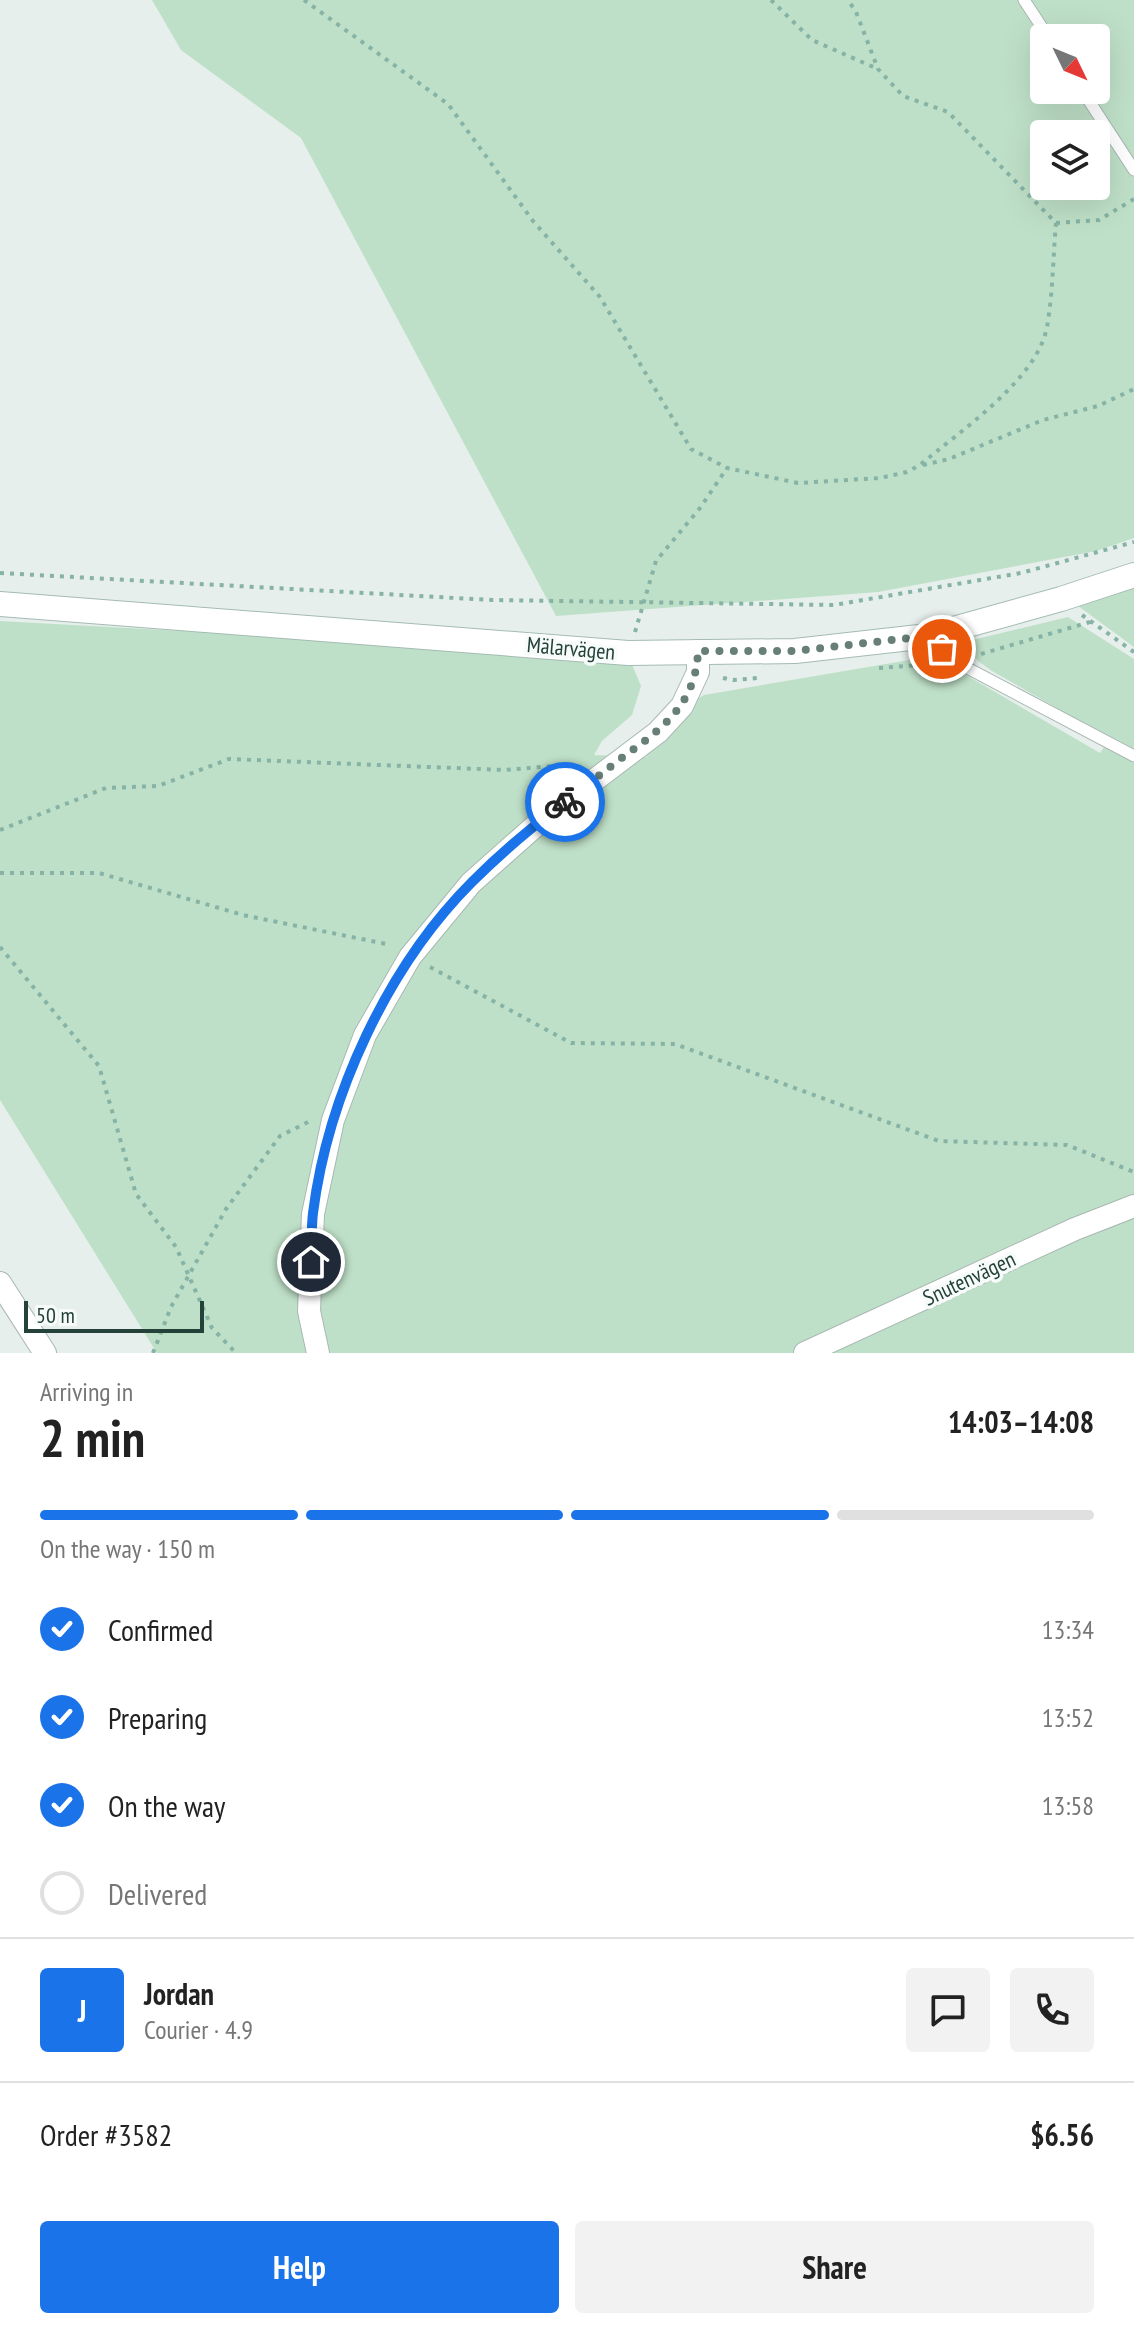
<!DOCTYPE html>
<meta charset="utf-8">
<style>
body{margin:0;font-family:"PT Sans Narrow",sans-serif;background:#f2f2f2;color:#222;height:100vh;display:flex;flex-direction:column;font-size:30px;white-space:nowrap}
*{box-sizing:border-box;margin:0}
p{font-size:26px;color:#767676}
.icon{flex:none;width:44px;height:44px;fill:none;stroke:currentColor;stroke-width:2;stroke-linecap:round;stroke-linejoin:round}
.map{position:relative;height:1353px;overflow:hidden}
.side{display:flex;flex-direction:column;background:#fff;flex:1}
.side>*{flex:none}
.needle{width:52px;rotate:133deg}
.tools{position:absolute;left:1030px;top:24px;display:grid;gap:16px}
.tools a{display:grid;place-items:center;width:80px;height:80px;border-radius:8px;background:#fff;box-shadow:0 8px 32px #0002;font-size:40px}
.scale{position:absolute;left:24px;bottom:20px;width:180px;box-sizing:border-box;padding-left:8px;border:4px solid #24423a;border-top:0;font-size:22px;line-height:28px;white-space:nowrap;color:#24423a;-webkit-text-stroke:6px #f7fbf9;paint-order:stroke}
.pin{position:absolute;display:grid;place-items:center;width:68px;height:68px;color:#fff;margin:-34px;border:4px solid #fff;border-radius:50%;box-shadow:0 2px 8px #0007}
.courier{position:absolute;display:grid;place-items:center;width:80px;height:80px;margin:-40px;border:6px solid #1a73e8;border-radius:50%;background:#fff;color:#222;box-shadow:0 2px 10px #0007}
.head em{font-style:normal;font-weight:700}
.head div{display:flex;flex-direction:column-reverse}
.head{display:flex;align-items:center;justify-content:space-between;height:136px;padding:0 40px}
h1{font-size:52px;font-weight:700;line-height:60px}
.bar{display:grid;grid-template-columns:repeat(4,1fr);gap:12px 8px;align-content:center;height:96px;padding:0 40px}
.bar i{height:10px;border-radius:6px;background:#e0e0e0}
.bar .current{background:#1a73e8}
.bar p{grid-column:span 4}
.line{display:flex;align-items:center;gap:20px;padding:0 40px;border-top:2px solid #e0e0e0}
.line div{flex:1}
.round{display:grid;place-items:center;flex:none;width:84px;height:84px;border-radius:8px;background:#f2f2f2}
ol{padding:0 40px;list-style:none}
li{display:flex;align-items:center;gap:24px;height:88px}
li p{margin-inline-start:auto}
li .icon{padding:8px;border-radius:50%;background:#1a73e8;color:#fff;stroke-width:4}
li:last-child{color:#767676}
li i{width:44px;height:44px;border:4px solid #e0e0e0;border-radius:50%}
.button{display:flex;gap:16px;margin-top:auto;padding:16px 40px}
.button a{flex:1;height:92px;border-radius:8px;background:#1a73e8;color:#fff;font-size:32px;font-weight:700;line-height:92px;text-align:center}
.button a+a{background:#f2f2f2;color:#222}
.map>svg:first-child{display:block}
.green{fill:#bfe0c8;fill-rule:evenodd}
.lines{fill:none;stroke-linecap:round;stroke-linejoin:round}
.lane-casing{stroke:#a8b8b2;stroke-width:13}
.street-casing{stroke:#a8b8b2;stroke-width:24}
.secondary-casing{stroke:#a4bbb3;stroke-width:26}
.path{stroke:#86b3a5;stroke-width:4;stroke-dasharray:4 6;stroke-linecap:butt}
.lane{stroke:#fff;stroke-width:11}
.street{stroke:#fff;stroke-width:22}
.secondary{stroke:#fff;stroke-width:24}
.done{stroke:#687f78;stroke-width:8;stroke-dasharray:0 14.4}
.route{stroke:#1a73e8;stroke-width:10}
.labels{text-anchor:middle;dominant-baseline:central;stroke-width:7;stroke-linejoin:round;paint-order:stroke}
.street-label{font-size:22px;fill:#24423a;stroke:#f7fbf9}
</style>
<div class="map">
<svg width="1134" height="1353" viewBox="0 0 1134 1353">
<rect width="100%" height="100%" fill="#e6efeb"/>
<!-- green -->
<path class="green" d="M 152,0 L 1134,0 L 1134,538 L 1096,551 L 878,592 L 556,616 L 301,138 L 181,50 ZM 1044,38 L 1096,38 L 1096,90 L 1044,90 ZM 1044,134 L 1096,134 L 1096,186 L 1044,186 Z
M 1134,576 L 1134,647 L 1074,603 Z
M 1068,617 L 1134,659 L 1134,1353 L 157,1353 L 0,1100 L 0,621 L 442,645 L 631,662 L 641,686 L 632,715 L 602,741 L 594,755 L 646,757 L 678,710 L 704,695 L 933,656 L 1100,753 L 1110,738 L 992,671 L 978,661 L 964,642 Z"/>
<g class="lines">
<!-- lane casing -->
<g class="lane-casing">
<path id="lane" d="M 1024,0 L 1049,38
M 1082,90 L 1134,170
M 929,637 L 956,662 L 1134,756"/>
</g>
<!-- street casing -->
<g class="street-casing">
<path id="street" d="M 0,1283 L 45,1353
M 318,1353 L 309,1311 L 313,1214 L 333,1120 L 365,1035 L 410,957 L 471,883 L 543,819 L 658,732 L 682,706 L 698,672 L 698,651
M 805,1353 L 1075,1229 L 1134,1206"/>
</g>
<!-- secondary casing -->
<g class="secondary-casing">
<path id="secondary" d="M 0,604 L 628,653 L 795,651 L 928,636 L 1061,599 L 1134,575"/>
</g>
<!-- path -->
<path class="path" d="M 304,0 L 448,104 L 533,221 L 600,297 L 691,449 L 727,468 L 798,483 L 880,478 L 907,472 L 920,465 C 960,431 1037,380 1047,327 C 1053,293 1053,257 1056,223 L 948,112 L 903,96 L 878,69 L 856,12 L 848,0
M 771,0 L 812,40 L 878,69
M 1056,223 L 1099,220 L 1134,199
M 923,465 L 949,459 L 1043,420 L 1098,406 L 1134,389
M 0,573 L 492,600 L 834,605 L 1021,573 L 1134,542
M 1082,615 L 1134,652
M 635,632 L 656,561 L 700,508 L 727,468
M 981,654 L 1090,622
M 879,668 L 934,664
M 723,678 L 733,680 L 758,678
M 0,830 L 106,788 L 158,786 L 229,759 L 505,770 L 576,764
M 0,873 L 99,873 L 243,915 L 391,945
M 0,947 L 99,1066 L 136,1194 L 176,1247 L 212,1328 L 236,1353
M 430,967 L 571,1043 L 675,1044 L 939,1141 L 1067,1145 L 1134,1172
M 153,1353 L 171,1307 L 226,1209 L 280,1136 L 310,1121"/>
<!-- lane -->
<use href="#lane" class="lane"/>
<!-- street -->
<use href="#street" class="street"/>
<!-- secondary -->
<use href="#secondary" class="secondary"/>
</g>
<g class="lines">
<!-- done -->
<path class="done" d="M 565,802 C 583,788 601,774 619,760 C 660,730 696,706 698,651 L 795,651 L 928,636 L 942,649"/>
<!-- route -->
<path class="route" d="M 311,1262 C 312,1246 311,1229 313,1213 C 328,1095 388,966 472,882 C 501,853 533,826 565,802"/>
</g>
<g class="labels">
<!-- street labels -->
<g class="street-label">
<text transform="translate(571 648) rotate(5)">Mälarvägen</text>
<text transform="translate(969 1278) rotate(-25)">Snutenvägen</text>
</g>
</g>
</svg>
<div class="tools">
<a><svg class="needle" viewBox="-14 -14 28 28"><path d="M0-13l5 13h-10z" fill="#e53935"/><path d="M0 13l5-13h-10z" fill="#767676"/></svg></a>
<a><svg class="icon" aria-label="layers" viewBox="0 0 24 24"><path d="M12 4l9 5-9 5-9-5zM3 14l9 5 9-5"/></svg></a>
</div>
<div class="scale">50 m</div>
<div class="pin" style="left:942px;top:649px;background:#ea580c"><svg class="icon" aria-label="bag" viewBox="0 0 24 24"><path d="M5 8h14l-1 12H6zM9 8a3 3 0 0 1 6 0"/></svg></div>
<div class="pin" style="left:311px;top:1262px;background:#1f2937"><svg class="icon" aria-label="home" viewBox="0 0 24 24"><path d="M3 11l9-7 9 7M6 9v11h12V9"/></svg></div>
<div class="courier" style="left:565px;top:802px"><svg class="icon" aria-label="bike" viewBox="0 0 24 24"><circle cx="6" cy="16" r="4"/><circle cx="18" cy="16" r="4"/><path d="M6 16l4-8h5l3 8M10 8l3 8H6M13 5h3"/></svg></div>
</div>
<section class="side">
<div class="head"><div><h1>2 min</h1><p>Arriving in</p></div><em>14:03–14:08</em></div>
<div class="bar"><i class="current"></i><i class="current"></i><i class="current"></i><i></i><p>On the way · 150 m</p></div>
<ol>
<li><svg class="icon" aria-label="check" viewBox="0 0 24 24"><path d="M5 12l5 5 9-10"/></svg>Confirmed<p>13:34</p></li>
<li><svg class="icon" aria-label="check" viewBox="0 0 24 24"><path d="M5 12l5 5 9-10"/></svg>Preparing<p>13:52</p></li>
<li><svg class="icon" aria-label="check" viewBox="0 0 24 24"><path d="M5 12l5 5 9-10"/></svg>On the way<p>13:58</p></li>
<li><i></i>Delivered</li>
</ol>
<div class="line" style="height:144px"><b class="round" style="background:#1a73e8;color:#fff">J</b><div><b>Jordan</b><p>Courier · 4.9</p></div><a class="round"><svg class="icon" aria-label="chat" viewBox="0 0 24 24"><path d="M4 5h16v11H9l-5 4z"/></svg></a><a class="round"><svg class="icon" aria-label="phone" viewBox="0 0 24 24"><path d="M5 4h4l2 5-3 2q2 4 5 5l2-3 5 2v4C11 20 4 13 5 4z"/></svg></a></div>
<div class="line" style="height:104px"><div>Order #3582</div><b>$6.56</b></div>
<div class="button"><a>Help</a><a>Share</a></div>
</section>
